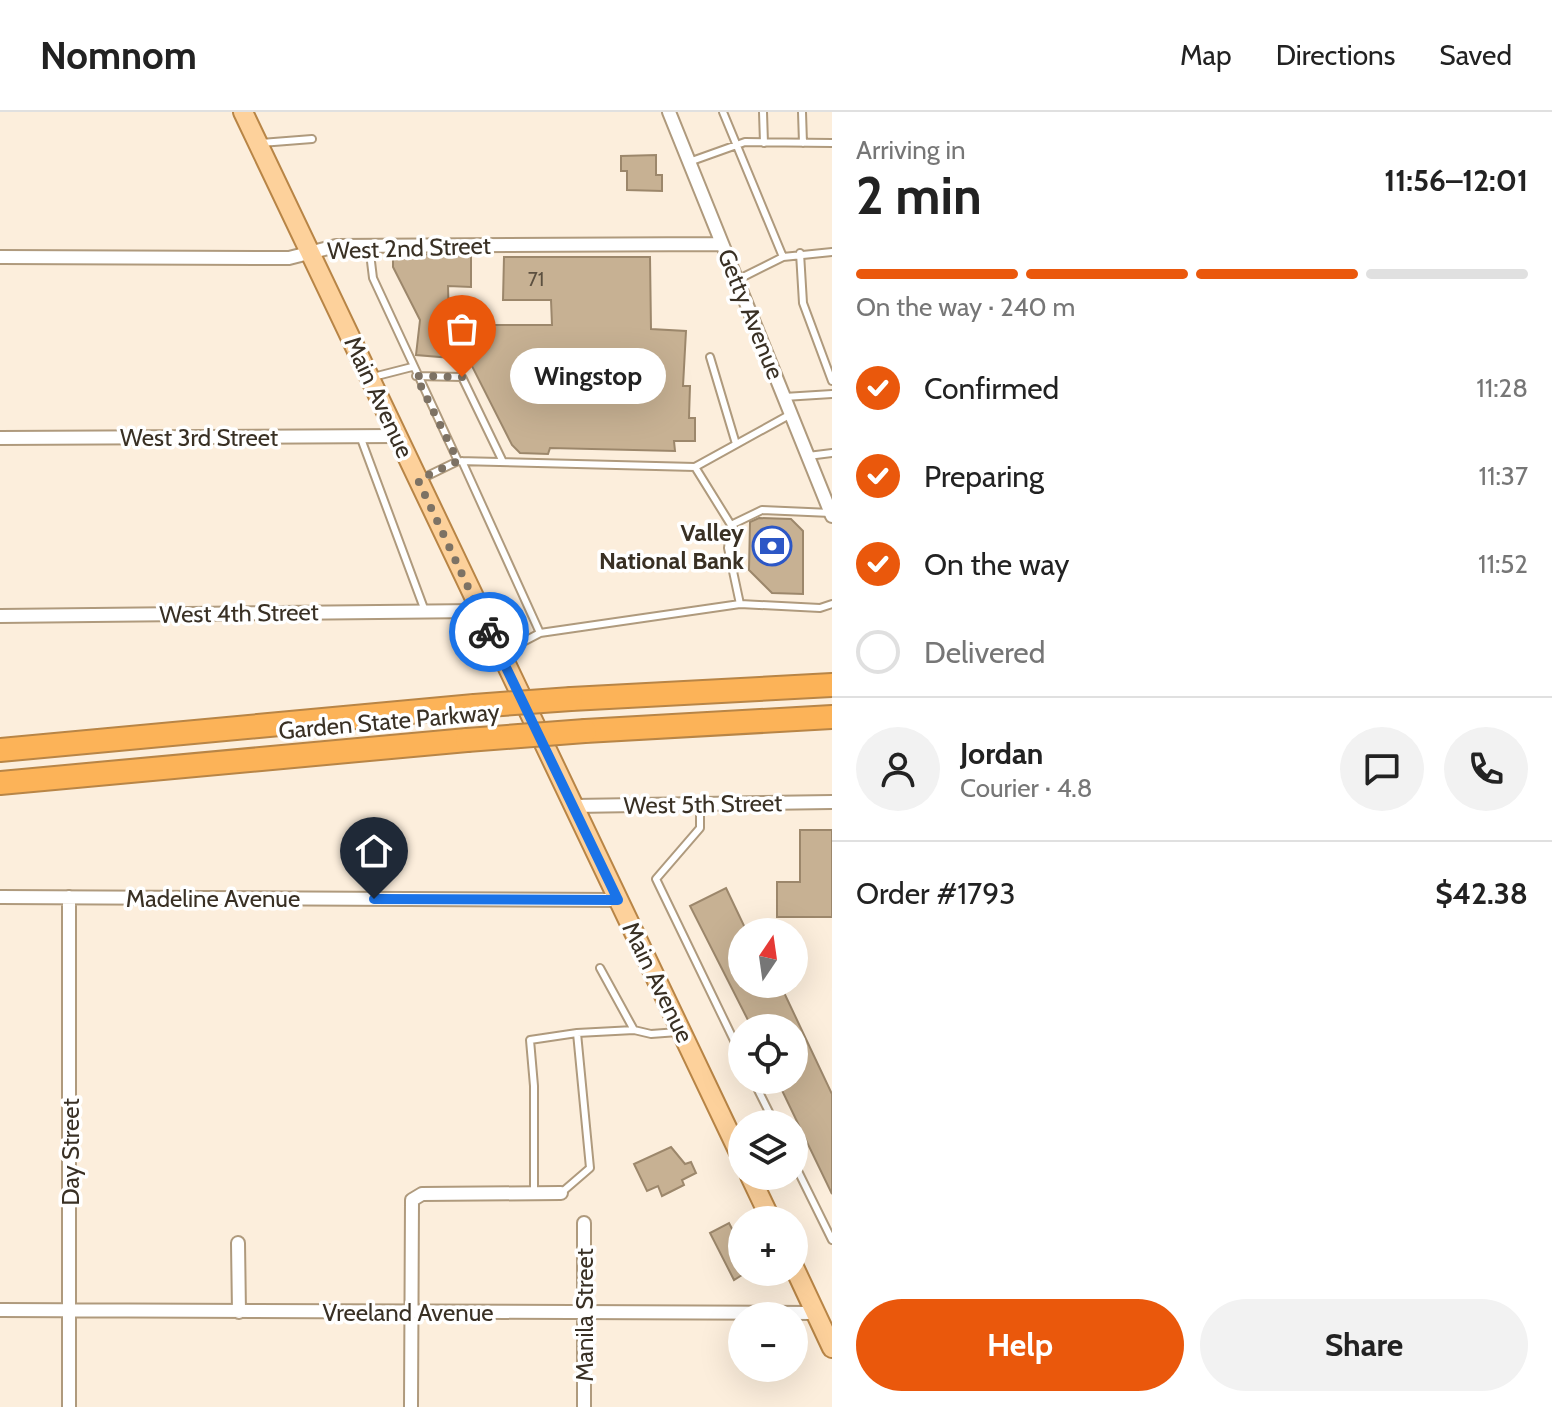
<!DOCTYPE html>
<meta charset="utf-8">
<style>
body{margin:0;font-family:Cabin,sans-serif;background:#f2f2f2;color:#222;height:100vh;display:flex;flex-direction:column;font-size:30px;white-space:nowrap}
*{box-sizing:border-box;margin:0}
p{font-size:26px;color:#767676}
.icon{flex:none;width:44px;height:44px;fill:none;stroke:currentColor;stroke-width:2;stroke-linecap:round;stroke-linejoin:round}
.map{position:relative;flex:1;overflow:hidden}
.panel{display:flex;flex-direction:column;background:#fff;width:720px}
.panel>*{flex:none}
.needle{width:52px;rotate:13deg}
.tools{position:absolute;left:728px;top:806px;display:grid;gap:16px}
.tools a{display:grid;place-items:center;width:80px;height:80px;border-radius:50%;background:#fff;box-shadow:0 8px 32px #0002;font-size:40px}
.pin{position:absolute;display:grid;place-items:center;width:68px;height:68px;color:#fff;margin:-82px -34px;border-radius:50% 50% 50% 0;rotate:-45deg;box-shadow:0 0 8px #0007}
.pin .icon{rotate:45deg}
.courier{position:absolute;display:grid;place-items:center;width:80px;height:80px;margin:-40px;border:6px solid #1a73e8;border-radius:50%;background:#fff;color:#222;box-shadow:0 2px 10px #0007}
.bubble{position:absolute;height:56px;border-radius:28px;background:#fff;box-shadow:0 8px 32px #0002;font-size:26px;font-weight:800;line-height:56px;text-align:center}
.headline em{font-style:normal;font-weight:800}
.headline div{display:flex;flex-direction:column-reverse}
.headline{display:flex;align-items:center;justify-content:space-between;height:136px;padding:0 24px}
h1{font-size:52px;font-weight:800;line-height:60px}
.bar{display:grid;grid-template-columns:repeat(4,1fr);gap:12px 8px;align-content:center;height:96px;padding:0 24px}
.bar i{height:10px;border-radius:6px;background:#e0e0e0}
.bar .selected{background:#ea580c}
.bar p{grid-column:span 4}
.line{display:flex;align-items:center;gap:20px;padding:0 24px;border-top:2px solid #e0e0e0}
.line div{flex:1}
.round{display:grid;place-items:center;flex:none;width:84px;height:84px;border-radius:42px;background:#f2f2f2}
ol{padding:0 24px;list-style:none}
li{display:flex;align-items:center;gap:24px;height:88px}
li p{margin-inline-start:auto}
li .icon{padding:8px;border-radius:50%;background:#ea580c;color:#fff;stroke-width:4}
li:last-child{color:#767676}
li i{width:44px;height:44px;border:4px solid #e0e0e0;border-radius:50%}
.button{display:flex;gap:16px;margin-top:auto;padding:16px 24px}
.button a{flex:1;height:92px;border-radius:48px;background:#ea580c;color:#fff;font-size:32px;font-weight:800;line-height:92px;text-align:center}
.button a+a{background:#f2f2f2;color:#222}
header{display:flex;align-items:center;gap:48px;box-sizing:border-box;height:112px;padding:0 40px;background:#fff;border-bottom:2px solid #e0e0e0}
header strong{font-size:38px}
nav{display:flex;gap:44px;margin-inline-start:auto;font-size:28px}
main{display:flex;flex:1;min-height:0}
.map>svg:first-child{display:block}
.building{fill:#c7b193;stroke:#9c876b;stroke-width:2}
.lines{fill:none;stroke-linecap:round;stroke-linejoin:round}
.service-casing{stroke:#af9a7d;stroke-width:10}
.minor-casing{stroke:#af9a7d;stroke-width:16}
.primary-casing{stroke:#b88546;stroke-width:22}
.motorway-casing{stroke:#b88546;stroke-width:26}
.service{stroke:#fff;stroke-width:6}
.minor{stroke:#fff;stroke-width:12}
.primary{stroke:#fdd19b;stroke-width:18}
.motorway{stroke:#fcb358;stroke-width:22}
.motorway-bridge-casing{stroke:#b88546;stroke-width:26;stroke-linecap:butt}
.motorway-bridge{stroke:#fcb358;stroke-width:22}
.done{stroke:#7d7264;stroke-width:8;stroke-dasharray:0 14.4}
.route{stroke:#1a73e8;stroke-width:10}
.labels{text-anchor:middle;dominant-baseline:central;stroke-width:7;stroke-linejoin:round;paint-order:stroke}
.number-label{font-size:20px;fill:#5c5040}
.street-label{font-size:24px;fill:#393024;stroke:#fff}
.poi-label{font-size:24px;font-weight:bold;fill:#393024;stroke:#fff;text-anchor:end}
</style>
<header>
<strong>Nomnom</strong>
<nav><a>Map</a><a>Directions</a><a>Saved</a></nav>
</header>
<main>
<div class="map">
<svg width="832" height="1295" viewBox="0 0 832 1295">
<rect width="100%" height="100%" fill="#fceedc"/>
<!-- building -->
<path class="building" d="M 656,43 L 656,63 L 662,63 L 662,79 L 627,78 L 627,59 L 621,59 L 621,44 Z
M 447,142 L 471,145 L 471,175 L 448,174 L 449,213 L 552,213 L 551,188 L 503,188 L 504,145 L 650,145 L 651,217 L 686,219 L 683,274 L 690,274 L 689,306 L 695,306 L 695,329 L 674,329 L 675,339 L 550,336 L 548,342 L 520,341 L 512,333 L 472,254 L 464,247 L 416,243 L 420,208 L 393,155 L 393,143 Z
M 759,406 L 791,407 L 803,419 L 803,482 L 772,481 L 749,458 L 750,410 Z
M 800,718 L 832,718 L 832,805 L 777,805 L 777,770 L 800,770 Z
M 726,776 L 747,820 L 742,820 L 742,872 L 780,872 L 832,982 L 832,1082 L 777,968 L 794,968 L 794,916 L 752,916 L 690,794 Z
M 671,1035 L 685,1052 L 691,1050 L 696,1061 L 682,1068 L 684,1073 L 662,1084 L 658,1074 L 647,1079 L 634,1052 Z
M 729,1111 L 742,1136 L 742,1163 L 734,1168 L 710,1121 Z"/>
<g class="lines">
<!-- service casing -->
<g class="service-casing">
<path id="service" d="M 723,0 L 783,145
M 763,0 L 764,31
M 802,0 L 803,31
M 261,31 L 312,27
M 689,50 L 745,30 L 832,31
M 369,133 L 373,166 L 458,349
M 800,141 L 803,191 L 832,269
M 737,168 L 783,145 L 832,140
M 710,245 L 736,332
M 416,264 L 462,265 L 503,350
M 373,265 L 412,255
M 784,285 L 832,282
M 360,324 L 425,499
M 808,344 L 832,341
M 462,349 L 540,521 L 740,492 L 820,496 L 832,492
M 695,355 L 731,413
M 421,367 L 458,349 L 695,355 L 791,302
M 740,492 L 728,436 L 731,413 L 762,398 L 831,401
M 504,540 L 540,521
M 700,692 L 700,716 L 656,767 L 742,945
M 600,856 L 634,918 L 651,922 L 678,920
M 577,921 L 634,918
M 753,968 L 775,1012
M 794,1051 L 832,1128
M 534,1081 L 534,974 L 530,928 L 577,921 L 590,1056 L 561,1081"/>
</g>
<!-- minor casing -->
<g class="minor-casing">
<path id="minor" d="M 669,0 L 832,404
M 0,145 L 289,146 L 336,134 L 722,132
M 0,326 L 397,324
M 0,504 L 478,499
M 574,694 L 832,690
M 0,785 L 618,788
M 69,785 L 69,1295
M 238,1131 L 239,1200
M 0,1198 L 816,1201
M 411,1295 L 412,1088 L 422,1082 L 561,1081
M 584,1295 L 584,1111"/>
</g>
<!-- primary casing -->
<g class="primary-casing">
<path id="primary" d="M 243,0 L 742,1047
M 750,1064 L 771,1108
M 794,1155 L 832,1236"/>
</g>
<!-- motorway casing -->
<g class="motorway-casing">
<path id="motorway" d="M 571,587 L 832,573
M 585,619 L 832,605
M 0,638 L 474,594
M 0,671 L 467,628"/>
</g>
<!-- service -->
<use href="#service" class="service"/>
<!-- minor -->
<use href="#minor" class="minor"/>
<!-- primary -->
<use href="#primary" class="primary"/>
<!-- motorway -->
<use href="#motorway" class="motorway"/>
<!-- motorway-bridge casing -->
<g class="motorway-bridge-casing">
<path id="motorway-bridge" d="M 474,594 L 571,587
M 467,628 L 585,619"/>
</g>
<!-- motorway-bridge -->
<use href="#motorway-bridge" class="motorway-bridge"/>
</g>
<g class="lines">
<!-- done -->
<path class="done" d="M 462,265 L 416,264 L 458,349 L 418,368 L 489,520"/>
<!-- route -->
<path class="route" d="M 374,787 L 618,788 L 489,520"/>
</g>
<!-- icons -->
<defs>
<g id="bank-ring" transform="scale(2)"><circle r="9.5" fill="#fff" stroke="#2c57c6" stroke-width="1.5"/><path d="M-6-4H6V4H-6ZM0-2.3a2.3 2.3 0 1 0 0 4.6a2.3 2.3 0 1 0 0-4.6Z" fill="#2c57c6"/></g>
</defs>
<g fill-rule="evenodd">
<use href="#bank-ring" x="772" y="434"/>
</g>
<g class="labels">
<!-- number labels -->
<g class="number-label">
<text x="536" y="167">71</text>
</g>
<!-- street labels -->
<g class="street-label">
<text transform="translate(409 136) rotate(-2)">West 2nd Street</text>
<text transform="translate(751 202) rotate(68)">Getty Avenue</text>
<text transform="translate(379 285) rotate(65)">Main Avenue</text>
<text x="199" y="325">West 3rd Street</text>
<text transform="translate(239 501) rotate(-1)">West 4th Street</text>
<text transform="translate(389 609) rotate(-5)">Garden State Parkway</text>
<text transform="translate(703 692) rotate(-1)">West 5th Street</text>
<text x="213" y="786">Madeline Avenue</text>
<text transform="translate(658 870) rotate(64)">Main Avenue</text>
<text transform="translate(70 1040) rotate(-90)">Day Street</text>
<text x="408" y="1200">Vreeland Avenue</text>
<text transform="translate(584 1203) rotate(-90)">Manila Street</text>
</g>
<!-- poi labels -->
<g class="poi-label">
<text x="744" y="420">Valley<tspan x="744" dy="28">National Bank</tspan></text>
</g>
</g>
</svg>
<div class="tools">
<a><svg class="needle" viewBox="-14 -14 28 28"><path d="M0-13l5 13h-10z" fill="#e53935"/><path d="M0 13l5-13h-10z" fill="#767676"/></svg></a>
<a><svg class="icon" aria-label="locate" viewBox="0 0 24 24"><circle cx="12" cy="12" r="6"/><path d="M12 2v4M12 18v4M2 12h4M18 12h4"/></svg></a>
<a><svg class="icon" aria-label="layers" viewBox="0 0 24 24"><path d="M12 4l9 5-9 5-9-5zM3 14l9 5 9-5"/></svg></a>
<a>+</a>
<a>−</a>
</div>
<div class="pin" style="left:462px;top:265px;background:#ea580c"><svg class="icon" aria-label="bag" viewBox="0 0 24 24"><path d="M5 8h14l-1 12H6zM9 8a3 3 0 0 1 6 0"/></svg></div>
<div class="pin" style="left:374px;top:787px;background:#1f2937"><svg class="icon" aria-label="home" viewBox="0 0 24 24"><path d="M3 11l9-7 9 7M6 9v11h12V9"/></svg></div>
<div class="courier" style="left:489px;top:520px"><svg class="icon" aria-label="bike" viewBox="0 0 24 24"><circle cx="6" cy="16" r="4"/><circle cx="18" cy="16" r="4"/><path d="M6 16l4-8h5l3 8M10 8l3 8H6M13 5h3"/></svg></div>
<div class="bubble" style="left:510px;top:236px;width:156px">Wingstop</div>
</div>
<section class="panel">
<div class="headline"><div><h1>2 min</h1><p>Arriving in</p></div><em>11:56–12:01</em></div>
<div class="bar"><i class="selected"></i><i class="selected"></i><i class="selected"></i><i></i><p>On the way · 240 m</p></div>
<ol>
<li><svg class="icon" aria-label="check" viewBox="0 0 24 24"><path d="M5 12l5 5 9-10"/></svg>Confirmed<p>11:28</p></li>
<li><svg class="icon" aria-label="check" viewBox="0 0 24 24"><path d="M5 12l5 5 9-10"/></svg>Preparing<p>11:37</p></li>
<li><svg class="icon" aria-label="check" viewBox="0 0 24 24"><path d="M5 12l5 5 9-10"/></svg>On the way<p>11:52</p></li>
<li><i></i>Delivered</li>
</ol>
<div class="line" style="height:144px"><a class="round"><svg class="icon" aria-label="person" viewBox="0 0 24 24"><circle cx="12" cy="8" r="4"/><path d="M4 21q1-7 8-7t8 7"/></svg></a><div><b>Jordan</b><p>Courier · 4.8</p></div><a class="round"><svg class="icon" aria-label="chat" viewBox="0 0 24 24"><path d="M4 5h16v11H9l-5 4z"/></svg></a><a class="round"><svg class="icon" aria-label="phone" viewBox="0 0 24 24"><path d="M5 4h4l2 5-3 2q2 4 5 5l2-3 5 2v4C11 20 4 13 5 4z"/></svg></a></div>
<div class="line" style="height:104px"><div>Order #1793</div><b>$42.38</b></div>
<div class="button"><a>Help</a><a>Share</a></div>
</section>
</main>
